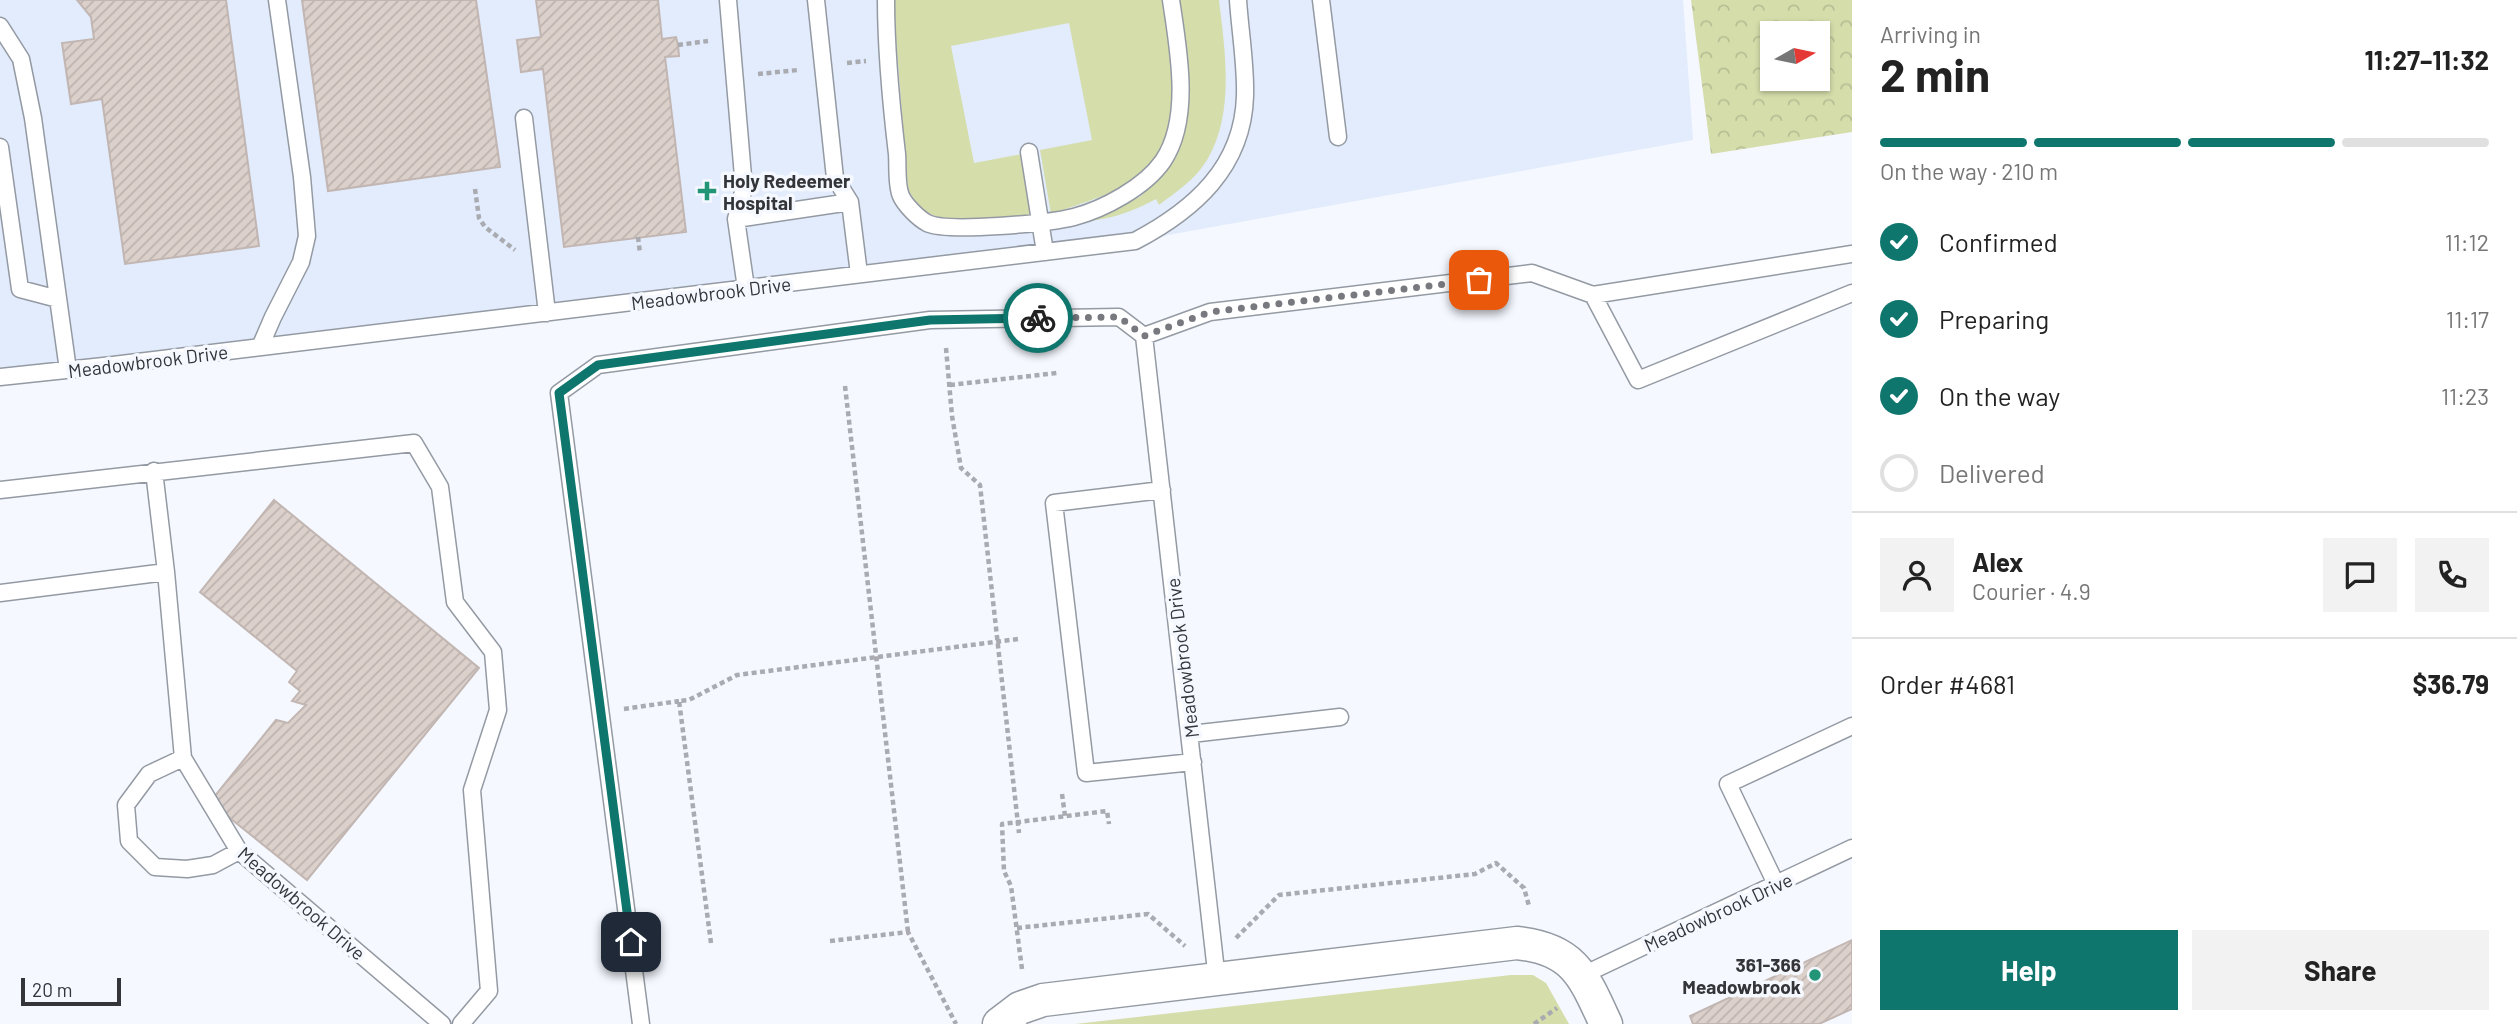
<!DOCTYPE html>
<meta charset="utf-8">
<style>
body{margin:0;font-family:Barlow,sans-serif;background:#f2f2f2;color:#222;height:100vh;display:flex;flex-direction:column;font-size:26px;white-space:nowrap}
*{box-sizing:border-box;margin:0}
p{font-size:23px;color:#767676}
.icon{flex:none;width:38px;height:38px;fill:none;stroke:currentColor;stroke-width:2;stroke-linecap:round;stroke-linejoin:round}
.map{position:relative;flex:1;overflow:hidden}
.details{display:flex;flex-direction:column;background:#fff;width:665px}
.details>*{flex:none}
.needle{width:46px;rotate:81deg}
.tools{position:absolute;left:1760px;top:21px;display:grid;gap:14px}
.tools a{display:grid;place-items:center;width:70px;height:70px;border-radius:0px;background:#fff;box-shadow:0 2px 5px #0004;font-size:35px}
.scale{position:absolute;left:21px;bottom:18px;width:100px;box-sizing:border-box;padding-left:7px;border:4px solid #333539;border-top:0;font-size:19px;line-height:24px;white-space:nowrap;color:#333539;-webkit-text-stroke:5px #f5f8ff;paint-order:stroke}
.pin{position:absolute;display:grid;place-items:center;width:60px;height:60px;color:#fff;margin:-30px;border-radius:14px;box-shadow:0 4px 10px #0006}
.courier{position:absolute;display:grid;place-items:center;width:70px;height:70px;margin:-35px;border:5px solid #0f766e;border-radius:50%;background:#fff;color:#222;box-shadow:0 2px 9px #0007}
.summary em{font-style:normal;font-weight:700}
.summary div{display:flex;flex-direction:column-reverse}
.summary{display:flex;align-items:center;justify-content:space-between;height:119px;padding:0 28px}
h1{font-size:46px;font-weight:700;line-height:52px}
.bar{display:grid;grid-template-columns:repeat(4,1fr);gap:10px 7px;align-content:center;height:84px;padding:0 28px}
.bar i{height:9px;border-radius:5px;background:#e0e0e0}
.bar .active{background:#0f766e}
.bar p{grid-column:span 4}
.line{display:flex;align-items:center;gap:18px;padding:0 28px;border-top:2px solid #e0e0e0}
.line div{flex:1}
.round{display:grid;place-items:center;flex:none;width:74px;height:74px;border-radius:0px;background:#f2f2f2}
ol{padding:0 28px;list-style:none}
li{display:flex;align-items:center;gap:21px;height:77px}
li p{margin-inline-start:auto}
li .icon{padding:7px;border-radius:50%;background:#0f766e;color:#fff;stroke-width:4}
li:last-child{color:#767676}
li i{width:38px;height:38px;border:4px solid #e0e0e0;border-radius:50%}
.button{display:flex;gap:14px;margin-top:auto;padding:14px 28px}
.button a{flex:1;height:80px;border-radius:0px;background:#0f766e;color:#fff;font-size:28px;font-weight:700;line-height:80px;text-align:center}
.button a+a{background:#f2f2f2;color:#222}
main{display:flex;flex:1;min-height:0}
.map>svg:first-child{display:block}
.built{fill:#e2ecfd}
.green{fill:#d5ddab}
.forest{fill:url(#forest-crowns);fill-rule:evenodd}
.building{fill:url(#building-hatch);stroke:#c2b6b2;stroke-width:2}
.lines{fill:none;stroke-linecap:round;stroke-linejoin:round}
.service-casing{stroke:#949aa3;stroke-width:19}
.minor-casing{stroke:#949aa3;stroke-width:35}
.path{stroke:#a9abb1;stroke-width:4.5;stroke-dasharray:5 3.5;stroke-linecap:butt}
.service{stroke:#fff;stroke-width:16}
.minor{stroke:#fff;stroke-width:32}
.done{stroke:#77797e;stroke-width:7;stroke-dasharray:0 12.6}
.route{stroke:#0f766e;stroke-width:9}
.poi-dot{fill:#239577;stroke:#f5f8ff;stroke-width:2.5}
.labels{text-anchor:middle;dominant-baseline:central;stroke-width:7;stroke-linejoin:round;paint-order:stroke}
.poi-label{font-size:19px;font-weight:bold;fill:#333539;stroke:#f5f8ff;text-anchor:start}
.street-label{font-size:19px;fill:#333539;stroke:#f5f8ff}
</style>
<main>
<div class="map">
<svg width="1852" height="1024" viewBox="0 0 1852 1024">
<defs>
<pattern id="forest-crowns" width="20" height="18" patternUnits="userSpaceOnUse" patternTransform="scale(1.75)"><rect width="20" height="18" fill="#d5ddab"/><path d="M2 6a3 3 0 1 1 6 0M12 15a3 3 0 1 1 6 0" fill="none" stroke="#b7be94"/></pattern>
<pattern id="building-hatch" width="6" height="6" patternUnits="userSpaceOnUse" patternTransform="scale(1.75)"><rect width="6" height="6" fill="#dcd0cb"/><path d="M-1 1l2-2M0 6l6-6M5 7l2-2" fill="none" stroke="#bdb3af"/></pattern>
</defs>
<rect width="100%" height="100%" fill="#f5f8ff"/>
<!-- built -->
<path class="built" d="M 0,0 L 1683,0 L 1693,140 L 1135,241 L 0,376 Z"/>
<!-- green -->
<path class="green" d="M 893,0 L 1162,0 C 1170,53 1188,129 1144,171 C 1120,194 1081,203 1051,214 L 1040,150 L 1092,140 L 1069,23 L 951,46 L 974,163 L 1022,154 L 1031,216 C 1003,217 956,225 930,214 C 920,210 914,199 908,190 Z
M 1177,0 L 1219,0 C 1225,51 1235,113 1207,160 C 1196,179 1176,192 1159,205 L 1156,199 C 1125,216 1103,220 1069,224 L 1124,205 L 1141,196 L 1158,178 L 1188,99 L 1183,23 Z
M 1511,975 L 1533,975 L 1546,983 L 1569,1024 L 1075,1024 Z"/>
<!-- forest -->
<path class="forest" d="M 1691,0 L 1852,0 L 1852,132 L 1711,154 ZM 1773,33 L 1818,33 L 1818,79 L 1773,79 Z"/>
<!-- building -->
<path class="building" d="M 77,0 L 226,0 L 259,246 L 125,264 L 102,99 L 71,104 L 62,43 L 94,39 L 91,17 Z
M 302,0 L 476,0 L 500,167 L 328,191 Z
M 536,0 L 658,0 L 662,39 L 676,37 L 678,45 L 679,56 L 665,57 L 686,232 L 564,247 L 543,69 L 521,72 L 517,40 L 541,37 Z
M 274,500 L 479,668 L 307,880 L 210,802 L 276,720 L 288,723 L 306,705 L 292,701 L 300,691 L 289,682 L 297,671 L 200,592 Z
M 1852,940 L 1852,1009 L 1819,1024 L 1693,1024 L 1690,1016 Z"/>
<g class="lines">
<!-- service casing -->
<g class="service-casing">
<path id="service" d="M 728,0 L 744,188 L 736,219 L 746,288
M 816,0 L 835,178 L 850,202 L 859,274
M 886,0 C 886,51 891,103 897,154 C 898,166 896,185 901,196 C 905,205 918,218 927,223 C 947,233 1050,223 1074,217 C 1104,209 1145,187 1163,161 C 1192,118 1178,48 1171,0
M 1321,0 L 1338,137
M 0,26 L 21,59 L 33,118 L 68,370
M 524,118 L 547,313
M 0,147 L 20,289 L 58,299
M 1029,152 L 1045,252
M 736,219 L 850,202
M 1593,295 L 1638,380 L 1852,293
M 1144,336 L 1210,312 L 1532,273 L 1593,295 L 1852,254
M 1144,336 L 1217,980
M 260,347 L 273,317 L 301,262 L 307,236 L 302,177 L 277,0
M 0,377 L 113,365 L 1135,241 C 1194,210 1243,167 1245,96 C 1246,65 1240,31 1238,0
M 154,471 L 166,572 L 183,758 L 239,851 L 442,1024
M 0,490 L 414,443 L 440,487 L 455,602 L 493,652 L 498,710 L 472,790 L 489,991 L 461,1024
M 1162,490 L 1054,503 L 1086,773 L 1193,762
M 0,593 L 166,572
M 1191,734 L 1340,717
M 183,758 L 149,774 L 126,805 L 129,841 L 155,867 L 187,869 L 213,865 L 239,851
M 1776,884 L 1728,784 L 1852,726
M 1583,975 L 1852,848
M 641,1024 L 559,393 L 598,365 L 930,320 L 1119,317 L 1144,336"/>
</g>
<!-- minor casing -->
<g class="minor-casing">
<path id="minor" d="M 999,1024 L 1020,1008 L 1043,1000 L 1517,943 C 1575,949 1584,977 1606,1024"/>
</g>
<!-- path -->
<path class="path" d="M 678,45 L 708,41
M 847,63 L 866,61
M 758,74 L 798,70
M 475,189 L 479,218 L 485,227 L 515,250
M 638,237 L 640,253
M 946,348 L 952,416 L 961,468 L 980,485 L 1019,833
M 950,385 L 1057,373
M 845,386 L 908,932
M 624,709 L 679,701
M 1062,794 L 1065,816
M 1017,928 L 1148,914 L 1185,946
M 1236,938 L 1279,895 L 1475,874 L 1496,863 L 1524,888 L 1529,906
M 830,941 L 908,932 L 956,1024
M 711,943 L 679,701 L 689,700 L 737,675 L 1018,639
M 1022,969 L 1011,886 L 1004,871 L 1002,824 L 1107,811 L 1109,824
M 1534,1024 L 1557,1008"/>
<!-- service -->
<use href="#service" class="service"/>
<!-- minor -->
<use href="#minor" class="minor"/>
</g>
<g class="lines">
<!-- done -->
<path class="done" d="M 1038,318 L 1119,317 L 1144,336 L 1210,312 L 1479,280"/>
<!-- route -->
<path class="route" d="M 631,942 L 559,393 L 598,365 L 930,320 L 1038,318"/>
</g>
<!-- markers -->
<g class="poi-dot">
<path d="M703.5 180.5h7v7h7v7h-7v7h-7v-7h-7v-7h7z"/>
<circle cx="1815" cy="975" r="7"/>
</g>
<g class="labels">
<!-- poi labels -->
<g class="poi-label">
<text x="723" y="180">Holy Redeemer<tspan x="723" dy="22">Hospital</tspan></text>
<text x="1801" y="964" text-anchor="end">361-366<tspan x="1801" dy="22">Meadowbrook</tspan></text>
</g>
<!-- street labels -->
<g class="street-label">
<text transform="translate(711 293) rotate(-7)">Meadowbrook Drive</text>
<text transform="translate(148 361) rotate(-7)">Meadowbrook Drive</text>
<text transform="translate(1182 658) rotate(-97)">Meadowbrook Drive</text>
<text transform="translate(302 903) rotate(41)">Meadowbrook Drive</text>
<text transform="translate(1718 912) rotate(-25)">Meadowbrook Drive</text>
</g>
</g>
</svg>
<div class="tools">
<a><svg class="needle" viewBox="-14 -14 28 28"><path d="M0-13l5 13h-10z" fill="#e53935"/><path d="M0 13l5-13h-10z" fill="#767676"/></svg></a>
</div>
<div class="scale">20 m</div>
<div class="pin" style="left:1479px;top:280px;background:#ea580c"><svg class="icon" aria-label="bag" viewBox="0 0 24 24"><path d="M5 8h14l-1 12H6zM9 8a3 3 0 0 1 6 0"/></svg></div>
<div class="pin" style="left:631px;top:942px;background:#1f2937"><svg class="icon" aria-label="home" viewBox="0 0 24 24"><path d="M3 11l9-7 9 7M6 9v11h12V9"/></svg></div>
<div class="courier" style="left:1038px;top:318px"><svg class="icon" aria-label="bike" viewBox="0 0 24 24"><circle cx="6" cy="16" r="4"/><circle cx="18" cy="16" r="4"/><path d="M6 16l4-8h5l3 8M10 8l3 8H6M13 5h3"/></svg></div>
</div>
<section class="details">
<div class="summary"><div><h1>2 min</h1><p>Arriving in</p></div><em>11:27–11:32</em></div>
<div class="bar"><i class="active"></i><i class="active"></i><i class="active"></i><i></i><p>On the way · 210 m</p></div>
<ol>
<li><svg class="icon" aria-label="check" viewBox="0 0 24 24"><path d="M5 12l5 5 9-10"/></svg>Confirmed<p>11:12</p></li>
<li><svg class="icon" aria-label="check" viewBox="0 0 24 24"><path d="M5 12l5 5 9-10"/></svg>Preparing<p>11:17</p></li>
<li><svg class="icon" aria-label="check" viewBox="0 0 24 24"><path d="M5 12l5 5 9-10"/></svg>On the way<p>11:23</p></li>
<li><i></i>Delivered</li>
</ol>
<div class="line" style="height:126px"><a class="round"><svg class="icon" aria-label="person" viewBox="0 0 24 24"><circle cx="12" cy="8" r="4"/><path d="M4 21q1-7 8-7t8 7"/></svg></a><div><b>Alex</b><p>Courier · 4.9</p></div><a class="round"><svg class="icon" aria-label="chat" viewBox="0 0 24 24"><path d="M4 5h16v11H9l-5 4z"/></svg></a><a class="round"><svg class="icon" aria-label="phone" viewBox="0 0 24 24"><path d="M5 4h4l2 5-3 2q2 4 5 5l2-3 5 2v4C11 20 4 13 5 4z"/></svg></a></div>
<div class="line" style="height:91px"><div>Order #4681</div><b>$36.79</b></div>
<div class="button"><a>Help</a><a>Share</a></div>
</section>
</main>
